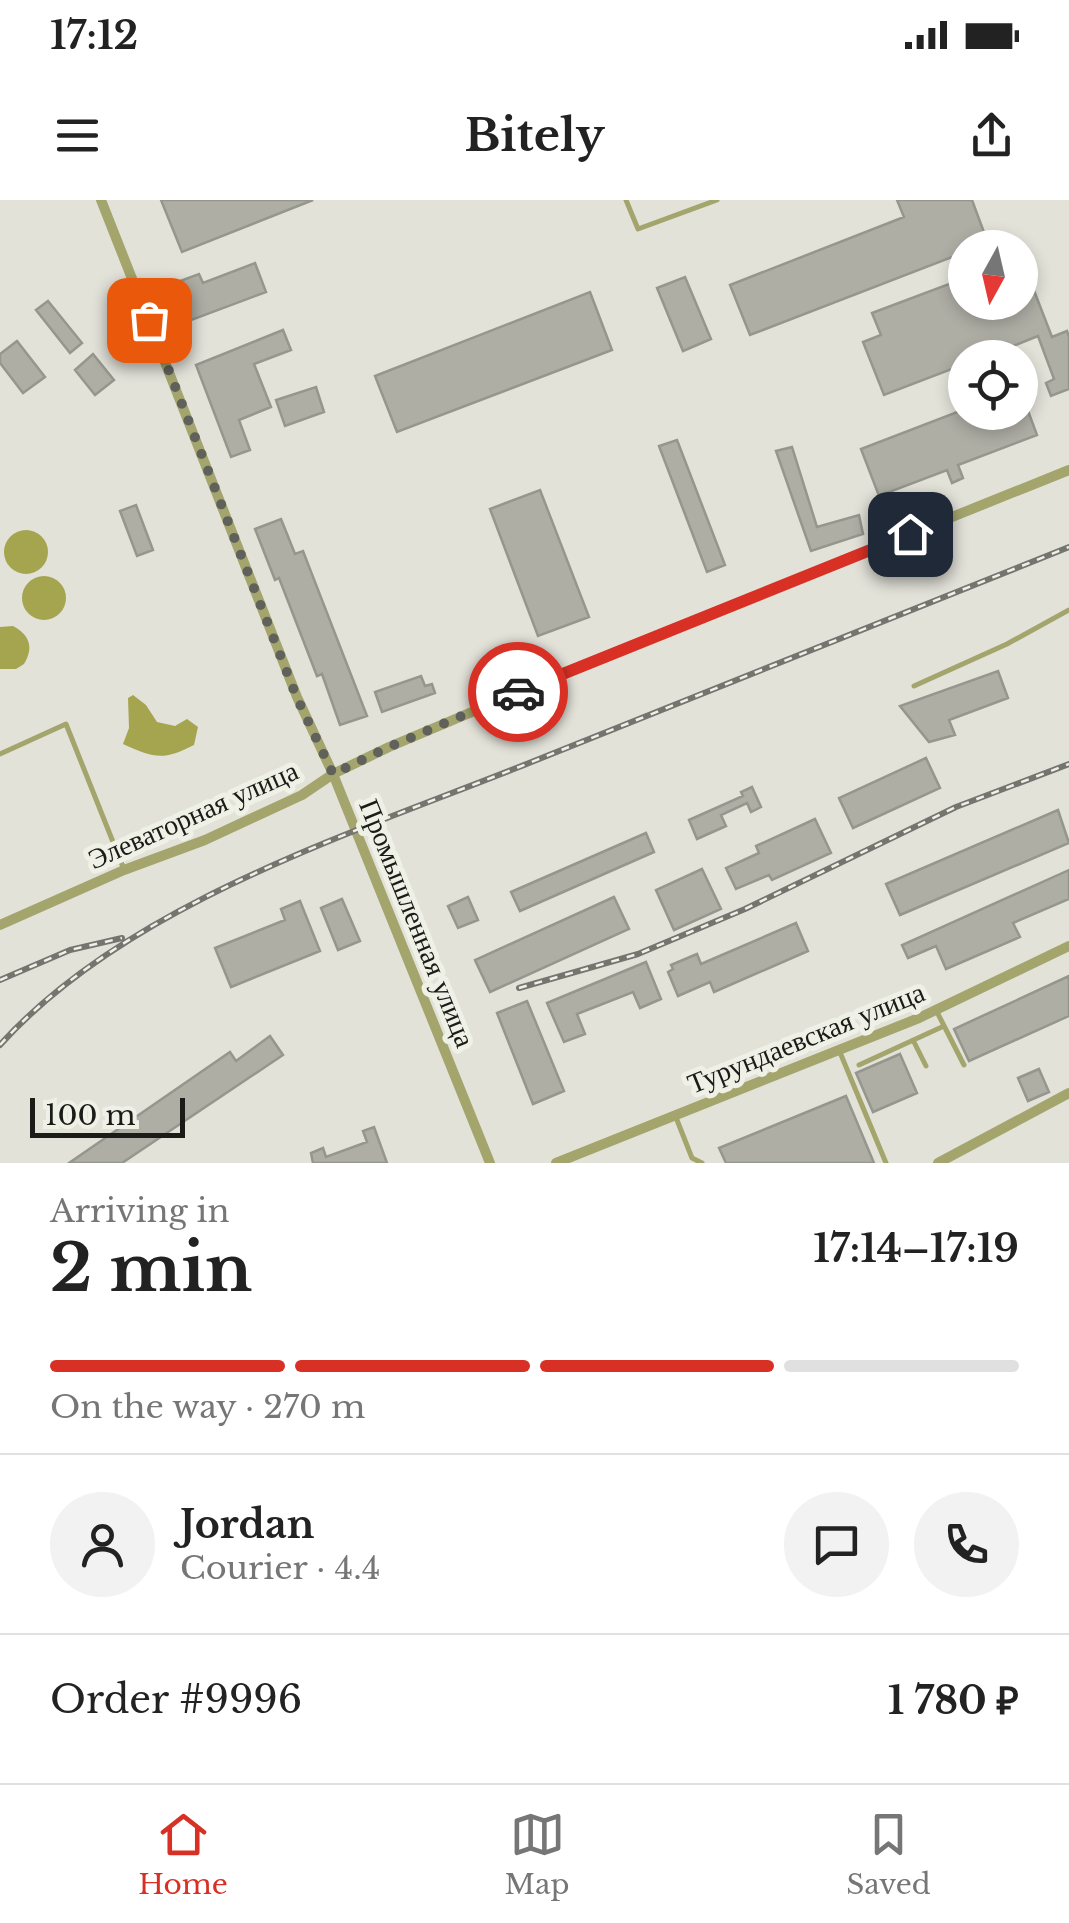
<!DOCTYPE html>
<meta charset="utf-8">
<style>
body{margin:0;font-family:"Libre Baskerville",serif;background:#f2f2f2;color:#222;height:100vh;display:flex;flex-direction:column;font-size:38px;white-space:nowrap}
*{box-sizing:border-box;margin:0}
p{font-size:32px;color:#767676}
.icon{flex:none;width:55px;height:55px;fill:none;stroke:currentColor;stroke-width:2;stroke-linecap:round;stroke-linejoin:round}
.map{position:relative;height:963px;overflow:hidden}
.side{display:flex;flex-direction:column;background:#fff;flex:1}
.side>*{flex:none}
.needle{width:65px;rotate:188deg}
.fabs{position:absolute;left:948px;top:30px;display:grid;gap:20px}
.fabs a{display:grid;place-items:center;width:90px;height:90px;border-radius:50%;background:#fff;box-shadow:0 5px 15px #0003;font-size:50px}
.scale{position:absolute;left:30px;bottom:25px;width:155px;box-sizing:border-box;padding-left:10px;border:5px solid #1b1b18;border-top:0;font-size:28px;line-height:35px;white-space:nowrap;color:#1b1b18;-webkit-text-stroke:8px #eff0e6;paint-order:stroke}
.pin{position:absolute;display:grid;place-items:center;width:85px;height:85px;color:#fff;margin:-42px;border-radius:20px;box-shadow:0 5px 15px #0006}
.courier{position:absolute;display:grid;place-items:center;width:100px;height:100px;margin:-50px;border:8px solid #d93025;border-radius:50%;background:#fff;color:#222;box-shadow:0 2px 12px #0007}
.headline em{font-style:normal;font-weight:800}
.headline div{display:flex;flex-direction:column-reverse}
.headline{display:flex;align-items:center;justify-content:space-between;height:170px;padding:0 50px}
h1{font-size:65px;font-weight:800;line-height:75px}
.bar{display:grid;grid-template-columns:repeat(4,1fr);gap:15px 10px;align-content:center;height:120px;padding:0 50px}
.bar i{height:12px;border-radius:8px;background:#e0e0e0}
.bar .on{background:#d93025}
.bar p{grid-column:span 4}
.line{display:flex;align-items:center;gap:25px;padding:0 50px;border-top:2px solid #e0e0e0}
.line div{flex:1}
.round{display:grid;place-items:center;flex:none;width:105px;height:105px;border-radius:52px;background:#f2f2f2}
.status{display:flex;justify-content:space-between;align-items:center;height:70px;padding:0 50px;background:#fff;direction:ltr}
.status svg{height:28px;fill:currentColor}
header{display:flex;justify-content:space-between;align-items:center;height:130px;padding:0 50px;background:#fff;font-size:45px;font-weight:800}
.menu{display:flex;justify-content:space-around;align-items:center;height:140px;border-top:2px solid #e0e0e0;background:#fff;font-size:28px;color:#767676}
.menu a{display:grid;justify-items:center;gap:5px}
.menu .on{color:#d93025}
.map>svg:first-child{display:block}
.water{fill:#a5a550}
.building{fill:#aeaea5;stroke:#95968d;stroke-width:2.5}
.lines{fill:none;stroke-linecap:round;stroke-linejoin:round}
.service{stroke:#a4a56d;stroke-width:5}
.minor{stroke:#a4a56d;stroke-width:10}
.rail-casing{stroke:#75756f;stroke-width:6}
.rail{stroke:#eff0e6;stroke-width:2.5;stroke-dasharray:8;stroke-linecap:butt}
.done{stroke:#61615c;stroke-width:10;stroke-dasharray:0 18}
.route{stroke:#d93025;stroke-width:12}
.labels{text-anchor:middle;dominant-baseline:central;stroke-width:10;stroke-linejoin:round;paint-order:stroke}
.street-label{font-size:28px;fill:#1b1b18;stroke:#eff0e6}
</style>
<div class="status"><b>17:12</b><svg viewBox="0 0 49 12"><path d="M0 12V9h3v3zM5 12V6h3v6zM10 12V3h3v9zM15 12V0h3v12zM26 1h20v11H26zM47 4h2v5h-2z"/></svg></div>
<header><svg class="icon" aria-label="menu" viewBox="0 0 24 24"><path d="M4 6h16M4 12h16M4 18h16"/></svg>Bitely<svg class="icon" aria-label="share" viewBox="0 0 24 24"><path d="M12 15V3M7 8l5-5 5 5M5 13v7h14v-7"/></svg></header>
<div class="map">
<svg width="1069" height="963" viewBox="0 0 1069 963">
<rect width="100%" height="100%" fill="#e2e2d9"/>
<!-- water -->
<path class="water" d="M4 352a22 22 0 1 1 44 0a22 22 0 1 1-44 0Z
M22 398a22 22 0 1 1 44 0a22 22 0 1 1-44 0Z
M 13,426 C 30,435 34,448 24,464 L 16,469 L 0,469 L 0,427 Z
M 133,495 L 146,505 L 157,522 L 175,526 L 187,519 L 198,527 L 194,545 C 163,561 154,558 123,544 L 129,528 L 128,498 Z"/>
<!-- building -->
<path class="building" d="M 161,0 L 313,0 L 182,52 Z
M 897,0 L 972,0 L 988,43 L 965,48 L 965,52 L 750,135 L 730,85 L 904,17 Z
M 1021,57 L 1052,137 L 1067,131 L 1069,137 L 1069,189 L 1051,196 L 1046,183 L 1054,179 L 1038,136 L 983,158 L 965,158 L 965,164 L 884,195 L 863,142 L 881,135 L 872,113 L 965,78 L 965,102 L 1020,102 Z
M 255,63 L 266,92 L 178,125 L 164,87 L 199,74 L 203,83 Z
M 685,77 L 711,139 L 683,151 L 657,88 Z
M 590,92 L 612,150 L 397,232 L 375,176 Z
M 48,101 L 82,143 L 70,153 L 36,110 Z
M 283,130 L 291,150 L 254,164 L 271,207 L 239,220 L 250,250 L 231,257 L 196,165 Z
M 17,141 L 45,177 L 23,193 L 0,163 L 0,154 Z
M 93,154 L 114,180 L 95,195 L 75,170 Z
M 316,187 L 324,212 L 285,226 L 276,200 Z
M 1021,192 L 1037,235 L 958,265 L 963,278 L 952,283 L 947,270 L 879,296 L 861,249 L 965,209 L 965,212 L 1020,212 Z
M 677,240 L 725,365 L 707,372 L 659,246 Z
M 792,247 L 817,327 L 859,315 L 863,334 L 811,351 L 776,251 Z
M 540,290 L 589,417 L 538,436 L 490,309 Z
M 136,305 L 153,350 L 137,356 L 120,311 Z
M 281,319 L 295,354 L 303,351 L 367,516 L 340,525 L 322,474 L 317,476 L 279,378 L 275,380 L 255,329 Z
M 998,471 L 1008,498 L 949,520 L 955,535 L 929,542 L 900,506 Z
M 421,476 L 425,486 L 432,484 L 435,493 L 382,512 L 375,492 Z
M 926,558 L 940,588 L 853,628 L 839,598 Z
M 752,587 L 761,607 L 751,612 L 747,603 L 721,615 L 726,626 L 697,639 L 689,620 L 743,596 L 741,592 Z
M 1058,610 L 1069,643 L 900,715 L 886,684 Z
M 815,619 L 831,653 L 772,680 L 769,675 L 736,689 L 726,668 L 759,653 L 756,646 Z
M 646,633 L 654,652 L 520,711 L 511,692 Z
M 702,669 L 721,709 L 674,730 L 656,690 Z
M 1069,670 L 1069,699 L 1013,723 L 1020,737 L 946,769 L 936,746 L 908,758 L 902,745 Z
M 468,697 L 478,720 L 458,728 L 448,706 Z
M 614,697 L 629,729 L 490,792 L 475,760 Z
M 342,699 L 360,741 L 338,750 L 321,708 Z
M 300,701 L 320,751 L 231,787 L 215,748 L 285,720 L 281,709 Z
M 796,723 L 808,751 L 714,792 L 710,782 L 678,796 L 668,772 L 673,769 L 671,765 L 697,754 L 701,764 Z
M 646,762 L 661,799 L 640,808 L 633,792 L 577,814 L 585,834 L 564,842 L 547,803 Z
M 1069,776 L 1069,816 L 969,861 L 954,829 Z
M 527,801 L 564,891 L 533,904 L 497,813 Z
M 270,836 L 283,855 L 122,963 L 69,963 L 230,852 L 236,861 Z
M 900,854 L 917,893 L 873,912 L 856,873 Z
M 1039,869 L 1049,892 L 1028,901 L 1018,878 Z
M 846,896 L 874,963 L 726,963 L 719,948 Z
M 374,927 L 387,963 L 313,963 L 311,953 L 323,948 L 326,957 L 367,942 L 363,931 Z"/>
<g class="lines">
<!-- service -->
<path class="service" d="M 626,0 L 638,29 L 717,0
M 914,486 L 1007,444 L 1069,410
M 0,554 L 66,524 L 123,667
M 936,810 L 964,865
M 913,840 L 926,866
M 839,850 L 886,963
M 859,865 L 944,826
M 675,915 L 692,958 L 702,963"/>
<!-- minor -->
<path class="minor" d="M 101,0 L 297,497 L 333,574 L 490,963
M 0,725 L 124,670 L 205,640 L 302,595 L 333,574 L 389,547 L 571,470 L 1069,270
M 556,963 L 919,818 L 1069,746
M 938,963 L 1069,893"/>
<!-- rail casing -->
<g class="rail-casing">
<path id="rail" d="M 0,780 L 70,750 L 122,738
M 519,788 L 638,754 L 745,709 L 956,607 L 1069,564
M 0,845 C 128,703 354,633 529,563 C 709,491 889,419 1069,347"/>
</g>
<!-- rail -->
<use href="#rail" class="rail"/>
</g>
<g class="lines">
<!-- done -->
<path class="done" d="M 149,120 L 297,498 L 333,574 L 389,547 L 518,492"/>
<!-- route -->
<path class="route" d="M 518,492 L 910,334"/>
</g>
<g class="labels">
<!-- street labels -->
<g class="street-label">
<text transform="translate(193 615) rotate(-24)">Элеваторная улица</text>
<text transform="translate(417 723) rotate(68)">Промышленная улица</text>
<text transform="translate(806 838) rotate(-22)">Турундаевская улица</text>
</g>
</g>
</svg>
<div class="fabs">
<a><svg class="needle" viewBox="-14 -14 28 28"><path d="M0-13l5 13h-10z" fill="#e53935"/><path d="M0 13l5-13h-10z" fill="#767676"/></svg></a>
<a><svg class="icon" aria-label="locate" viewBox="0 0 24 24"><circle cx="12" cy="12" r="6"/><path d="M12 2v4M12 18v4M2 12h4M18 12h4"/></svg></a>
</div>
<div class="scale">100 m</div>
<div class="pin" style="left:149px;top:120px;background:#ea580c"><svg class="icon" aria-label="bag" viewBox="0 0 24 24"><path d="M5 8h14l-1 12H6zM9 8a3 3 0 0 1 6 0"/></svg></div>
<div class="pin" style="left:910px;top:334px;background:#1f2937"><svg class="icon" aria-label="home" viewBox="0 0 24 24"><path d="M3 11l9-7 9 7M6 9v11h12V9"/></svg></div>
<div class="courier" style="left:518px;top:492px"><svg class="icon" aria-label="car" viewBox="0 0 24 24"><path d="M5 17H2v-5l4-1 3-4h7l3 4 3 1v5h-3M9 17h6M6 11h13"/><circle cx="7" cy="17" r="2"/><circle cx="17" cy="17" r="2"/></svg></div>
</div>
<section class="side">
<div class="headline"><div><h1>2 min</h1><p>Arriving in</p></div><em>17:14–17:19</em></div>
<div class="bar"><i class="on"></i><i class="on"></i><i class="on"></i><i></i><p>On the way · 270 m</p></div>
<div class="line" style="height:180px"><a class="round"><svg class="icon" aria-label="person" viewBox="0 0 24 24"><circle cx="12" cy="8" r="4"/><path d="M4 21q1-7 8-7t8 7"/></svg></a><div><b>Jordan</b><p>Courier · 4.4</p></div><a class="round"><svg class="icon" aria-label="chat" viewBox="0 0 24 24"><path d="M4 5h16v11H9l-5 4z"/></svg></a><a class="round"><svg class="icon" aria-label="phone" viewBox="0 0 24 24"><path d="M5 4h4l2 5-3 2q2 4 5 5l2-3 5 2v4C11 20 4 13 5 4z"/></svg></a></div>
<div class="line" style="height:130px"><div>Order #9996</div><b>1 780 ₽</b></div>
</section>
<nav class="menu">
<a class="on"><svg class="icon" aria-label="home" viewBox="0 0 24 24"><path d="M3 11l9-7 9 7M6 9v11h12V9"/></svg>Home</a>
<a><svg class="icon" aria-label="map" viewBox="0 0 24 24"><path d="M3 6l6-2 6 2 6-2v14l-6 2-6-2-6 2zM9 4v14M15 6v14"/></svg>Map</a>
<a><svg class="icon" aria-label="saved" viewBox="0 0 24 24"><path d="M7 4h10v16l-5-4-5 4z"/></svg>Saved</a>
</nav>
